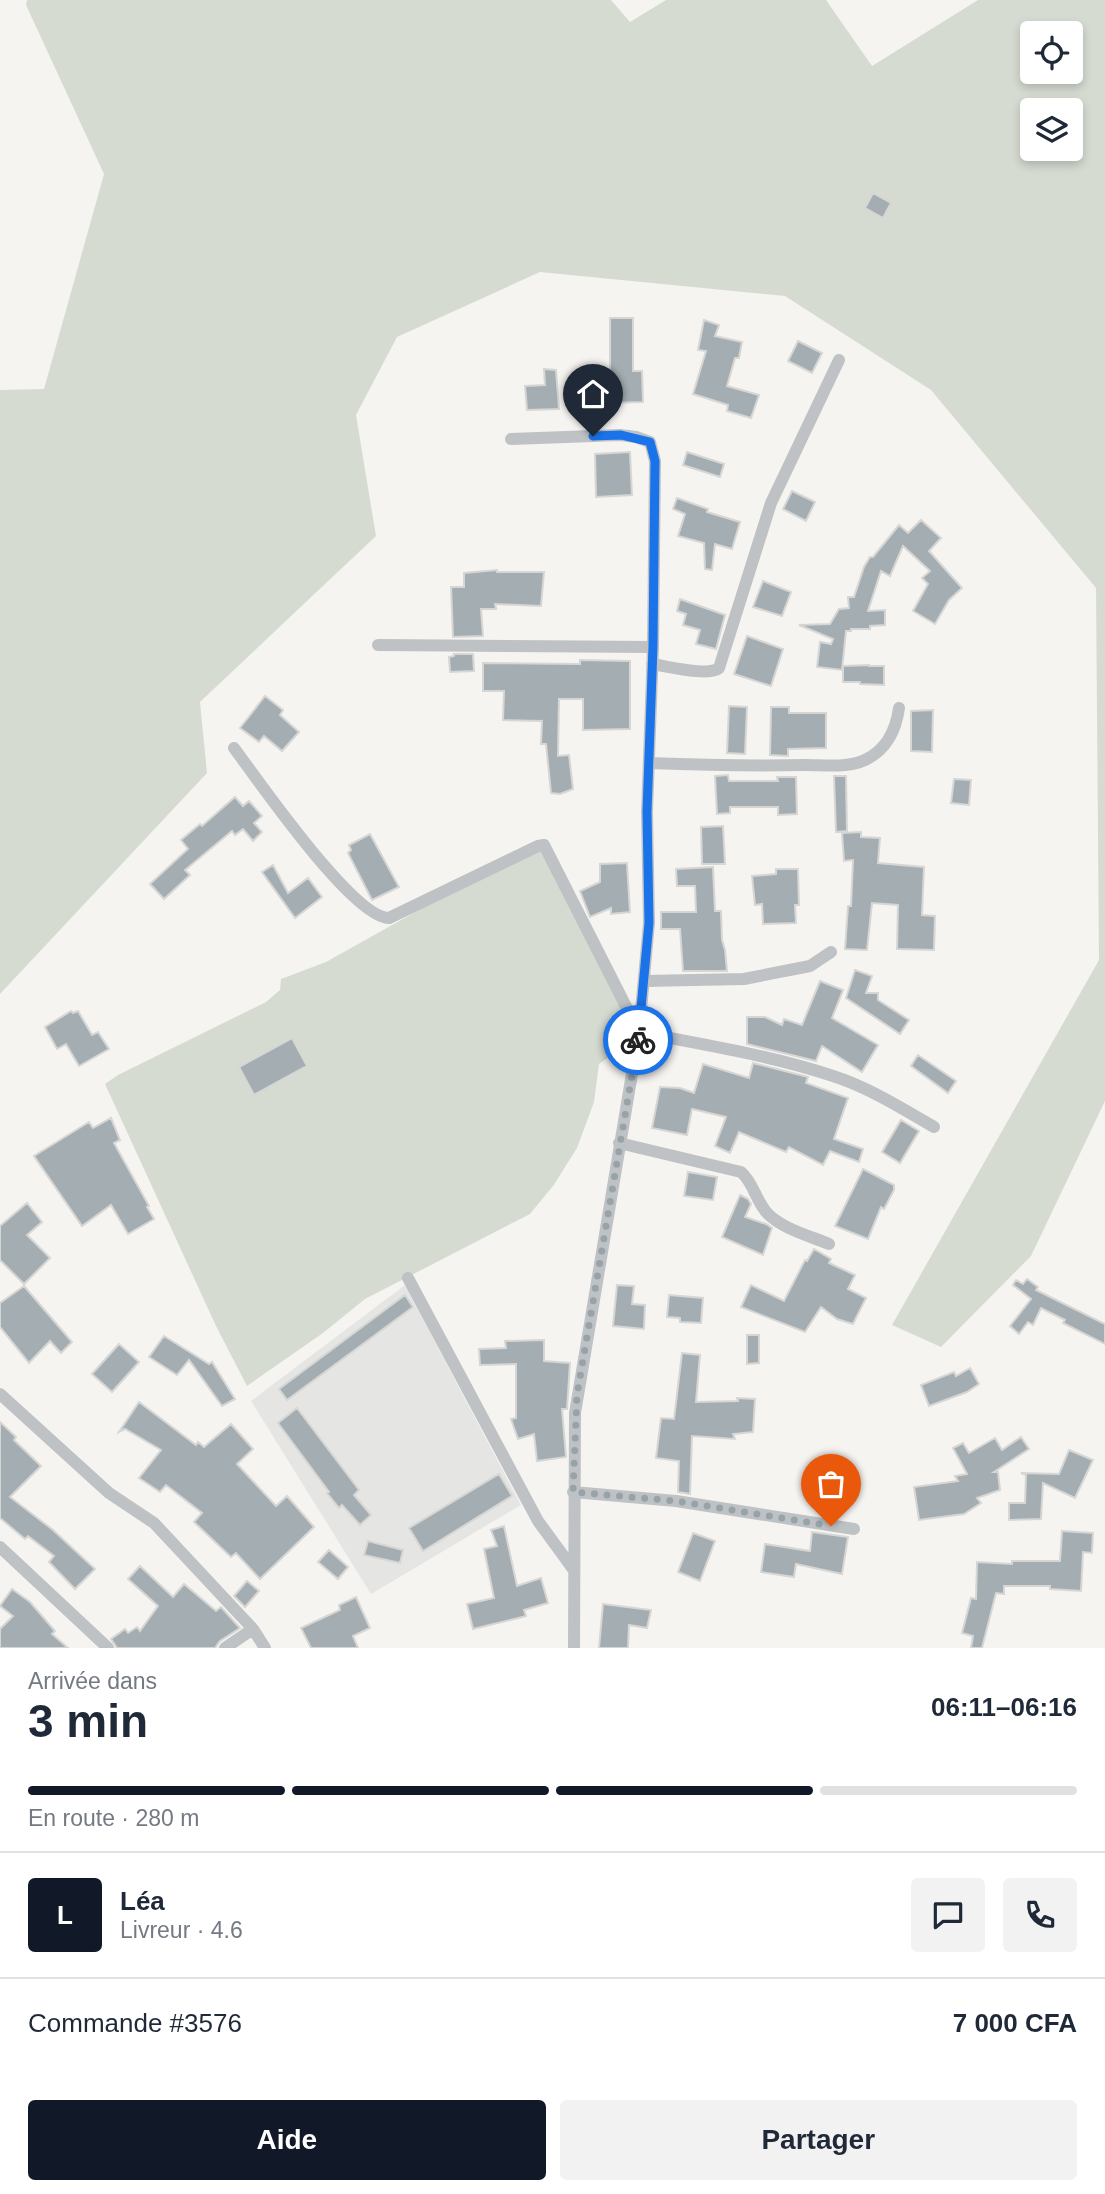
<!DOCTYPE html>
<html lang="fr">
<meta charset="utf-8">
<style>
body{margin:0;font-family:Arial,sans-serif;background:#f2f2f3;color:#1f2937;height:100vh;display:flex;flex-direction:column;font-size:26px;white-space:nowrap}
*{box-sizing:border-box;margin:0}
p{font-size:23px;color:#747a83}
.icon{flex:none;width:38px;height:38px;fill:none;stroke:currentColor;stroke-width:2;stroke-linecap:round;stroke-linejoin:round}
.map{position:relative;height:1648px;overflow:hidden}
.sheet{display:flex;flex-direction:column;background:#fff;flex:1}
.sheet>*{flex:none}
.fabs{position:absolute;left:1020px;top:21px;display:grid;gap:14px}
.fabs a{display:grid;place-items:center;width:63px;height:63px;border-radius:7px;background:#fff;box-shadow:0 4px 10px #0003;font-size:35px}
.pin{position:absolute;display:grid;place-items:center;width:60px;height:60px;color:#fff;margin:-72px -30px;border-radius:50% 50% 50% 0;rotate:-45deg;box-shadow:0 0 7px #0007}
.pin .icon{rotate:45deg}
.courier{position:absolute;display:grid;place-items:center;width:70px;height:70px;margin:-35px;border:5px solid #1a73e8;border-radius:50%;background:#fff;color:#222;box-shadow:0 2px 9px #0007}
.summary em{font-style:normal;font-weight:600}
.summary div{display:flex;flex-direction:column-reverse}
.summary{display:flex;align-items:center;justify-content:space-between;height:119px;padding:0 28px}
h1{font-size:46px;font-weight:600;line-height:52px}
.bar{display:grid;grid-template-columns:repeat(4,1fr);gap:10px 7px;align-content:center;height:84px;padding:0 28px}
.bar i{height:9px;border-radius:5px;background:#e0e1e3}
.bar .on{background:#111827}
.bar p{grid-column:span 4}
.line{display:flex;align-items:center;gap:18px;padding:0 28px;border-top:2px solid #e0e1e3}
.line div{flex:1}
.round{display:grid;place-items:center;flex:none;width:74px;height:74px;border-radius:7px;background:#f2f2f3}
.action{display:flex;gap:14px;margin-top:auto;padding:14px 28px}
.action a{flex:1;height:80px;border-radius:7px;background:#111827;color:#fff;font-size:28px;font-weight:600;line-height:80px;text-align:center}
.action a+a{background:#f2f2f3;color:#1f2937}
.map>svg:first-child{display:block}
.built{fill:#e5e6e4}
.green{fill:#d6dbd2;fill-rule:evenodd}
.building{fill:#a4aeb2;stroke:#d6d6d4;stroke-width:2}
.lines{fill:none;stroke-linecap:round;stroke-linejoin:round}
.minor{stroke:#bec2c5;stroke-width:12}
.done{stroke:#97a3a8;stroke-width:7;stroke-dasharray:0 12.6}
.route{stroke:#1a73e8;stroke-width:9}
</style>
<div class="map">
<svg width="1105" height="1648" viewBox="0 0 1105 1648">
<rect width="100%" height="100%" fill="#f5f4f1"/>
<!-- built -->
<path class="built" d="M 405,1285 L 521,1505 L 371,1594 L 251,1401 Z"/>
<!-- green -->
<path class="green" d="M 27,0 L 611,0 L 630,22 L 666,0 L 826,0 L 872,66 L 978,0 L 1105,0 L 1105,1101 L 1031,1256 L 941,1347 L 892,1325 L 1099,960 L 1096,588 L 931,390 L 785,296 L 540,272 L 397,337 L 356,415 L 376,536 L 200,702 L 207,773 L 0,994 L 0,390 L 44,389 L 104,174 L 26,5 ZM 1032,33 L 1071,33 L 1071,72 L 1032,72 ZM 1032,110 L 1071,110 L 1071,149 L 1032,149 Z
M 550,845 L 637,1037 L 599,1064 L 594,1102 L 577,1148 L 553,1186 L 530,1214 L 365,1299 L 323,1333 L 247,1386 L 216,1326 L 105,1084 L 118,1075 L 266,1002 L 280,990 L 281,979 L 326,962 L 469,882 Z"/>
<!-- building -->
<path class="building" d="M 873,193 L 891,203 L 883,218 L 865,208 Z
M 610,318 L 633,318 L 633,371 L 642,371 L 643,402 L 607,403 L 605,372 L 610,372 Z
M 704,320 L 719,325 L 715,336 L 742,342 L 739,358 L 735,358 L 727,386 L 759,395 L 751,418 L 727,411 L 728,405 L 693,394 L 706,351 L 698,350 Z
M 798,341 L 822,353 L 812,373 L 788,361 Z
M 544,369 L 556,370 L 559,409 L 527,410 L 525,386 L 545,385 Z
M 630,452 L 632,495 L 596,497 L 595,454 Z
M 687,452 L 724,464 L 720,477 L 683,465 Z
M 792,491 L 815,502 L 806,521 L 783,509 Z
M 677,498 L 708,509 L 707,512 L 740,522 L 732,549 L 715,544 L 712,570 L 705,569 L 704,543 L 678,536 L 685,514 L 673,509 Z
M 921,520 L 941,538 L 929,551 L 962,588 L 949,600 L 935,624 L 913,611 L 928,584 L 922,578 L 930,571 L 903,546 L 890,576 L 881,571 L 868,611 L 885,610 L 885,625 L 870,626 L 870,629 L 851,629 L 851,631 L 846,631 L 842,670 L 817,667 L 820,642 L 831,644 L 833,639 L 799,625 L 830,624 L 839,609 L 849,608 L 848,597 L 854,597 L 864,567 L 870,557 L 873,557 L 899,525 L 908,533 Z
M 497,570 L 497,572 L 544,572 L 541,606 L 495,604 L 496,609 L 481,609 L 483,636 L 453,637 L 451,587 L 464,587 L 464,573 Z
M 763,581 L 791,592 L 782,616 L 753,607 Z
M 680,599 L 725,615 L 716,649 L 696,644 L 700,630 L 683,625 L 686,614 L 677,611 Z
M 747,636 L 783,649 L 771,686 L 734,674 Z
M 454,654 L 473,654 L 474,671 L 450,672 L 449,657 L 454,656 Z
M 580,660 L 630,661 L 630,729 L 583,730 L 583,699 L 559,699 L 558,756 L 569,755 L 573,789 L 560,794 L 551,793 L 546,744 L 541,744 L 542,721 L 503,720 L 504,691 L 483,691 L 483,663 L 580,664 Z
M 869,665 L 869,666 L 884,666 L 884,685 L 860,684 L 860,682 L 843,682 L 843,666 Z
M 265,696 L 283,710 L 280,715 L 299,732 L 282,751 L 264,736 L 259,742 L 240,728 Z
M 729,706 L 747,707 L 745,754 L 727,753 Z
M 771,707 L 789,707 L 789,713 L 826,713 L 826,748 L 788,749 L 788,756 L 770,755 Z
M 933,710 L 932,752 L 911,751 L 911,711 Z
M 728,775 L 729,781 L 778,781 L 777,777 L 796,777 L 797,814 L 778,815 L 778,807 L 730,807 L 730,813 L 717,814 L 715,776 Z
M 834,776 L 846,776 L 847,831 L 836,832 Z
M 954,779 L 971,780 L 969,805 L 951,803 Z
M 235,797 L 243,806 L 249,801 L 262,816 L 254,823 L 262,832 L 253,841 L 243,829 L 235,835 L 232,831 L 185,870 L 190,875 L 164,899 L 150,884 L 188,849 L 181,840 L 200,824 L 202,826 Z
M 723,826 L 725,864 L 702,864 L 701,827 Z
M 861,832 L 861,837 L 880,838 L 878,863 L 924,867 L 922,915 L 935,916 L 934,950 L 897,949 L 898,905 L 872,903 L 867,950 L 845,949 L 848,906 L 851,906 L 853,860 L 844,861 L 842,833 Z
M 370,834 L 399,887 L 372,900 L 348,853 L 351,850 L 349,845 Z
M 627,863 L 630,912 L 611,914 L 611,908 L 590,917 L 580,891 L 600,882 L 600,864 Z
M 273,865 L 288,893 L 308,878 L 322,897 L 295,918 L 262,872 Z
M 713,867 L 715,911 L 721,911 L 722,940 L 725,950 L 727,971 L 683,971 L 680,929 L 661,929 L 661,912 L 696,912 L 695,886 L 677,886 L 676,869 Z
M 776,869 L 798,869 L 799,905 L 795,905 L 796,923 L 763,924 L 762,904 L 755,905 L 752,876 L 776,874 Z
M 855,970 L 872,976 L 866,993 L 878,993 L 878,1000 L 909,1020 L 900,1034 L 846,998 Z
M 820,981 L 843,990 L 832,1018 L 878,1045 L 862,1072 L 822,1046 L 816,1061 L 747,1044 L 747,1017 L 765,1017 L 782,1025 L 784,1019 L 802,1025 Z
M 71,1011 L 73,1013 L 78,1011 L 92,1035 L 98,1032 L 109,1049 L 79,1066 L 66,1044 L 57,1049 L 45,1027 Z
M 292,1038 L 307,1066 L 254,1095 L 239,1067 Z
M 918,1055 L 956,1081 L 948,1093 L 911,1066 Z
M 753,1063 L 808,1077 L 806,1083 L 848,1098 L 834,1139 L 863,1149 L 859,1162 L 830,1151 L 823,1165 L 789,1147 L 786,1152 L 739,1132 L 730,1153 L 715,1146 L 726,1117 L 692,1109 L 687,1135 L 652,1128 L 660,1087 L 680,1088 L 694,1093 L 703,1064 L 749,1078 Z
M 111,1118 L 120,1140 L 114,1143 L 149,1206 L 147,1207 L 154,1219 L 128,1234 L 111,1205 L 82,1226 L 34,1156 L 89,1122 L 93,1128 Z
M 901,1120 L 919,1131 L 900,1163 L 882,1152 Z
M 863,1169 L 894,1185 L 894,1190 L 884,1209 L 881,1207 L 868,1239 L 835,1226 Z
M 688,1172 L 717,1177 L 713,1200 L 684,1196 Z
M 740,1195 L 748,1199 L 751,1204 L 745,1217 L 766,1224 L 772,1228 L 763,1255 L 722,1237 Z
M 27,1203 L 42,1222 L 27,1235 L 50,1258 L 24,1284 L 0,1260 L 0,1226 Z
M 814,1249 L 831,1259 L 829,1263 L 855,1275 L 848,1289 L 866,1298 L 853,1324 L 837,1319 L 821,1307 L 805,1332 L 741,1307 L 751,1285 L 784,1301 L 805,1260 L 807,1261 Z
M 1027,1279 L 1038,1287 L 1036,1290 L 1105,1324 L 1105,1344 L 1063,1323 L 1065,1320 L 1041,1308 L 1033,1325 L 1028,1322 L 1019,1334 L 1010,1326 L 1031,1299 L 1013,1285 L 1016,1280 L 1023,1284 Z
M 617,1285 L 634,1286 L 632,1304 L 645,1305 L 644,1329 L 613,1326 Z
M 24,1286 L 72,1342 L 61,1353 L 50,1341 L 29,1363 L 0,1327 L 0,1303 Z
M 405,1295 L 413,1307 L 287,1400 L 279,1389 Z
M 669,1295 L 703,1298 L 701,1323 L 680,1322 L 680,1318 L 667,1317 Z
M 747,1335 L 759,1335 L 759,1363 L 747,1364 Z
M 164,1336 L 209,1364 L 212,1362 L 235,1399 L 222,1406 L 189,1360 L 177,1375 L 149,1357 Z
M 544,1340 L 544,1361 L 570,1363 L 567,1409 L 562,1409 L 566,1457 L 537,1461 L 534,1434 L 518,1439 L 511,1419 L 516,1418 L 516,1364 L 480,1365 L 479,1349 L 506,1348 L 505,1341 Z
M 119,1344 L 139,1362 L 112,1392 L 92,1374 Z
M 682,1353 L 700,1355 L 696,1402 L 738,1401 L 737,1398 L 755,1399 L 753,1432 L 733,1434 L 735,1439 L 692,1436 L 690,1494 L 678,1492 L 679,1461 L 656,1458 L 661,1418 L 674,1419 Z
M 970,1368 L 979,1384 L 967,1392 L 929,1406 L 921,1385 L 954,1372 L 956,1376 Z
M 139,1402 L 196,1445 L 198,1442 L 204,1447 L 231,1424 L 253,1449 L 237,1464 L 276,1506 L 287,1496 L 314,1527 L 260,1579 L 236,1553 L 231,1557 L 194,1522 L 202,1513 L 166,1485 L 160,1492 L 139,1478 L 161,1450 L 125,1429 L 119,1432 Z
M 297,1408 L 359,1490 L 354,1495 L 371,1515 L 360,1525 L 342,1505 L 339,1508 L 327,1493 L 329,1492 L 278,1423 Z
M 0,1422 L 16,1437 L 14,1440 L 41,1466 L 10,1497 L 53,1530 L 95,1569 L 75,1589 L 49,1562 L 54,1556 L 28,1536 L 25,1539 L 0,1518 Z
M 1021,1437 L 1029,1449 L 994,1472 L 998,1472 L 1000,1490 L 977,1498 L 981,1503 L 964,1514 L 919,1520 L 914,1487 L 958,1481 L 955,1476 L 967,1474 L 953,1448 L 963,1443 L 969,1453 L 995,1438 L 1002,1450 Z
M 1069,1450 L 1093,1460 L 1075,1498 L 1043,1483 L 1041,1519 L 1009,1520 L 1009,1503 L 1025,1503 L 1026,1475 L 1021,1473 L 1059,1474 Z
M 499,1474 L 512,1496 L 423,1551 L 409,1528 Z
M 504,1526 L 517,1586 L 541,1578 L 548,1603 L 524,1610 L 526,1616 L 473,1629 L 467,1604 L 494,1598 L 484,1549 L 497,1546 L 491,1530 Z
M 1062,1531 L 1093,1533 L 1092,1553 L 1083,1552 L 1081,1591 L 1050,1589 L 1050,1586 L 1004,1586 L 1004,1594 L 996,1593 L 982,1648 L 971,1648 L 973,1636 L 962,1633 L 971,1598 L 976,1599 L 977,1562 L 1012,1564 L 1012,1561 L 1060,1561 Z
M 812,1532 L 848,1537 L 842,1574 L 796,1564 L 794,1577 L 761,1572 L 765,1544 L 810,1551 Z
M 693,1533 L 715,1541 L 700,1581 L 678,1572 Z
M 368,1541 L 403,1550 L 400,1563 L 364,1555 Z
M 329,1550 L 348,1567 L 338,1579 L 318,1562 Z
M 140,1566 L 173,1597 L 184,1584 L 216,1611 L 221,1607 L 240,1628 L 220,1641 L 215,1648 L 117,1648 L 111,1639 L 125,1629 L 128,1633 L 137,1627 L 140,1631 L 158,1606 L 128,1579 Z
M 247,1581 L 259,1591 L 245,1607 L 234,1596 Z
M 12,1589 L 30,1602 L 55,1631 L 52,1634 L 68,1648 L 0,1648 L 0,1629 L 13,1616 L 0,1606 Z
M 356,1597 L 370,1628 L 353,1636 L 358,1648 L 311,1648 L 301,1628 L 340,1610 L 339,1605 Z
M 603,1604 L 651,1610 L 647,1628 L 629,1625 L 628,1648 L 599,1648 Z"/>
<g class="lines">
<!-- minor -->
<path class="minor" d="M 511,439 L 620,435 L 636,437 L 650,442 L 655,461 L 653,647 L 647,812 L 649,923 L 639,1032 L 575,1413 L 574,1648
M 378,645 L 653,647
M 652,664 C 667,666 708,677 719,668 L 771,503 L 839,360
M 234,748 C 258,780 353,918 389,918 L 538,846 L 544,845 L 639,1032 C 704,1045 770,1055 833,1076 C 868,1087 903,1109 934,1127
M 649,763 C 701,765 753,766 806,765 C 825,765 848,768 865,760 C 886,750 896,730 899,708
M 645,981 L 744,979 L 810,966 L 831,952
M 619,1143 L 741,1172 C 754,1183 756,1202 768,1214 C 783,1229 810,1236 829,1244
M 408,1278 L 538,1521 L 573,1569
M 0,1394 L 109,1493 L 154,1523 L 253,1629 L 265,1648
M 573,1492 L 676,1501 L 854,1529
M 0,1547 L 108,1648
M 225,1648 L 253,1629"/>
</g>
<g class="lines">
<!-- done -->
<path class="done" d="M 638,1040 L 577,1395 L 573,1492 L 676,1501 L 831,1526"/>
<!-- route -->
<path class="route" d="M 593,436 L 621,435 L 650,442 L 655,461 L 653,646 L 647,812 L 649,923 L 638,1040"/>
</g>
</svg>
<div class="fabs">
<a><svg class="icon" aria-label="locate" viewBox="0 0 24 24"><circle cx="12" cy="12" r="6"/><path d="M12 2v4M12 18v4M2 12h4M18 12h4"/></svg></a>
<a><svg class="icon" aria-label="layers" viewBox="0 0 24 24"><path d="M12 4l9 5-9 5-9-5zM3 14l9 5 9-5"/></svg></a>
</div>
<div class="pin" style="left:831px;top:1526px;background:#ea580c"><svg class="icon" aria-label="bag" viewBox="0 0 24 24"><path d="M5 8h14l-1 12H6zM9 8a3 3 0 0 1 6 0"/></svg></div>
<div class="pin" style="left:593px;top:436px;background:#1f2937"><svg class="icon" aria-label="home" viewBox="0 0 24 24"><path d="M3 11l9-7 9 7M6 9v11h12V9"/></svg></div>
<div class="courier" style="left:638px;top:1040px"><svg class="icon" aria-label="bike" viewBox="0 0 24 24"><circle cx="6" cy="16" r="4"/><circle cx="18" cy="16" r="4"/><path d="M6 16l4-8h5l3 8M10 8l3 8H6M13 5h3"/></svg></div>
</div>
<section class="sheet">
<div class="summary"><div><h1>3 min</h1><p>Arrivée dans</p></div><em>06:11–06:16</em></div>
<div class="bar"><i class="on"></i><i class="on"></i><i class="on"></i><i></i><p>En route · 280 m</p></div>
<div class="line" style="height:126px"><b class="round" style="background:#111827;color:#fff">L</b><div><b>Léa</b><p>Livreur · 4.6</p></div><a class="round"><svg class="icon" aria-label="chat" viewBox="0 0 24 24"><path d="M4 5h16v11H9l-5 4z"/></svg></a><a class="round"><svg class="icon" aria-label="phone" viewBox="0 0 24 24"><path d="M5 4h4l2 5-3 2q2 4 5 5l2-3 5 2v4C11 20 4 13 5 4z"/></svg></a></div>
<div class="line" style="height:91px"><div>Commande #3576</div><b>7 000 CFA</b></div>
<div class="action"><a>Aide</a><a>Partager</a></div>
</section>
